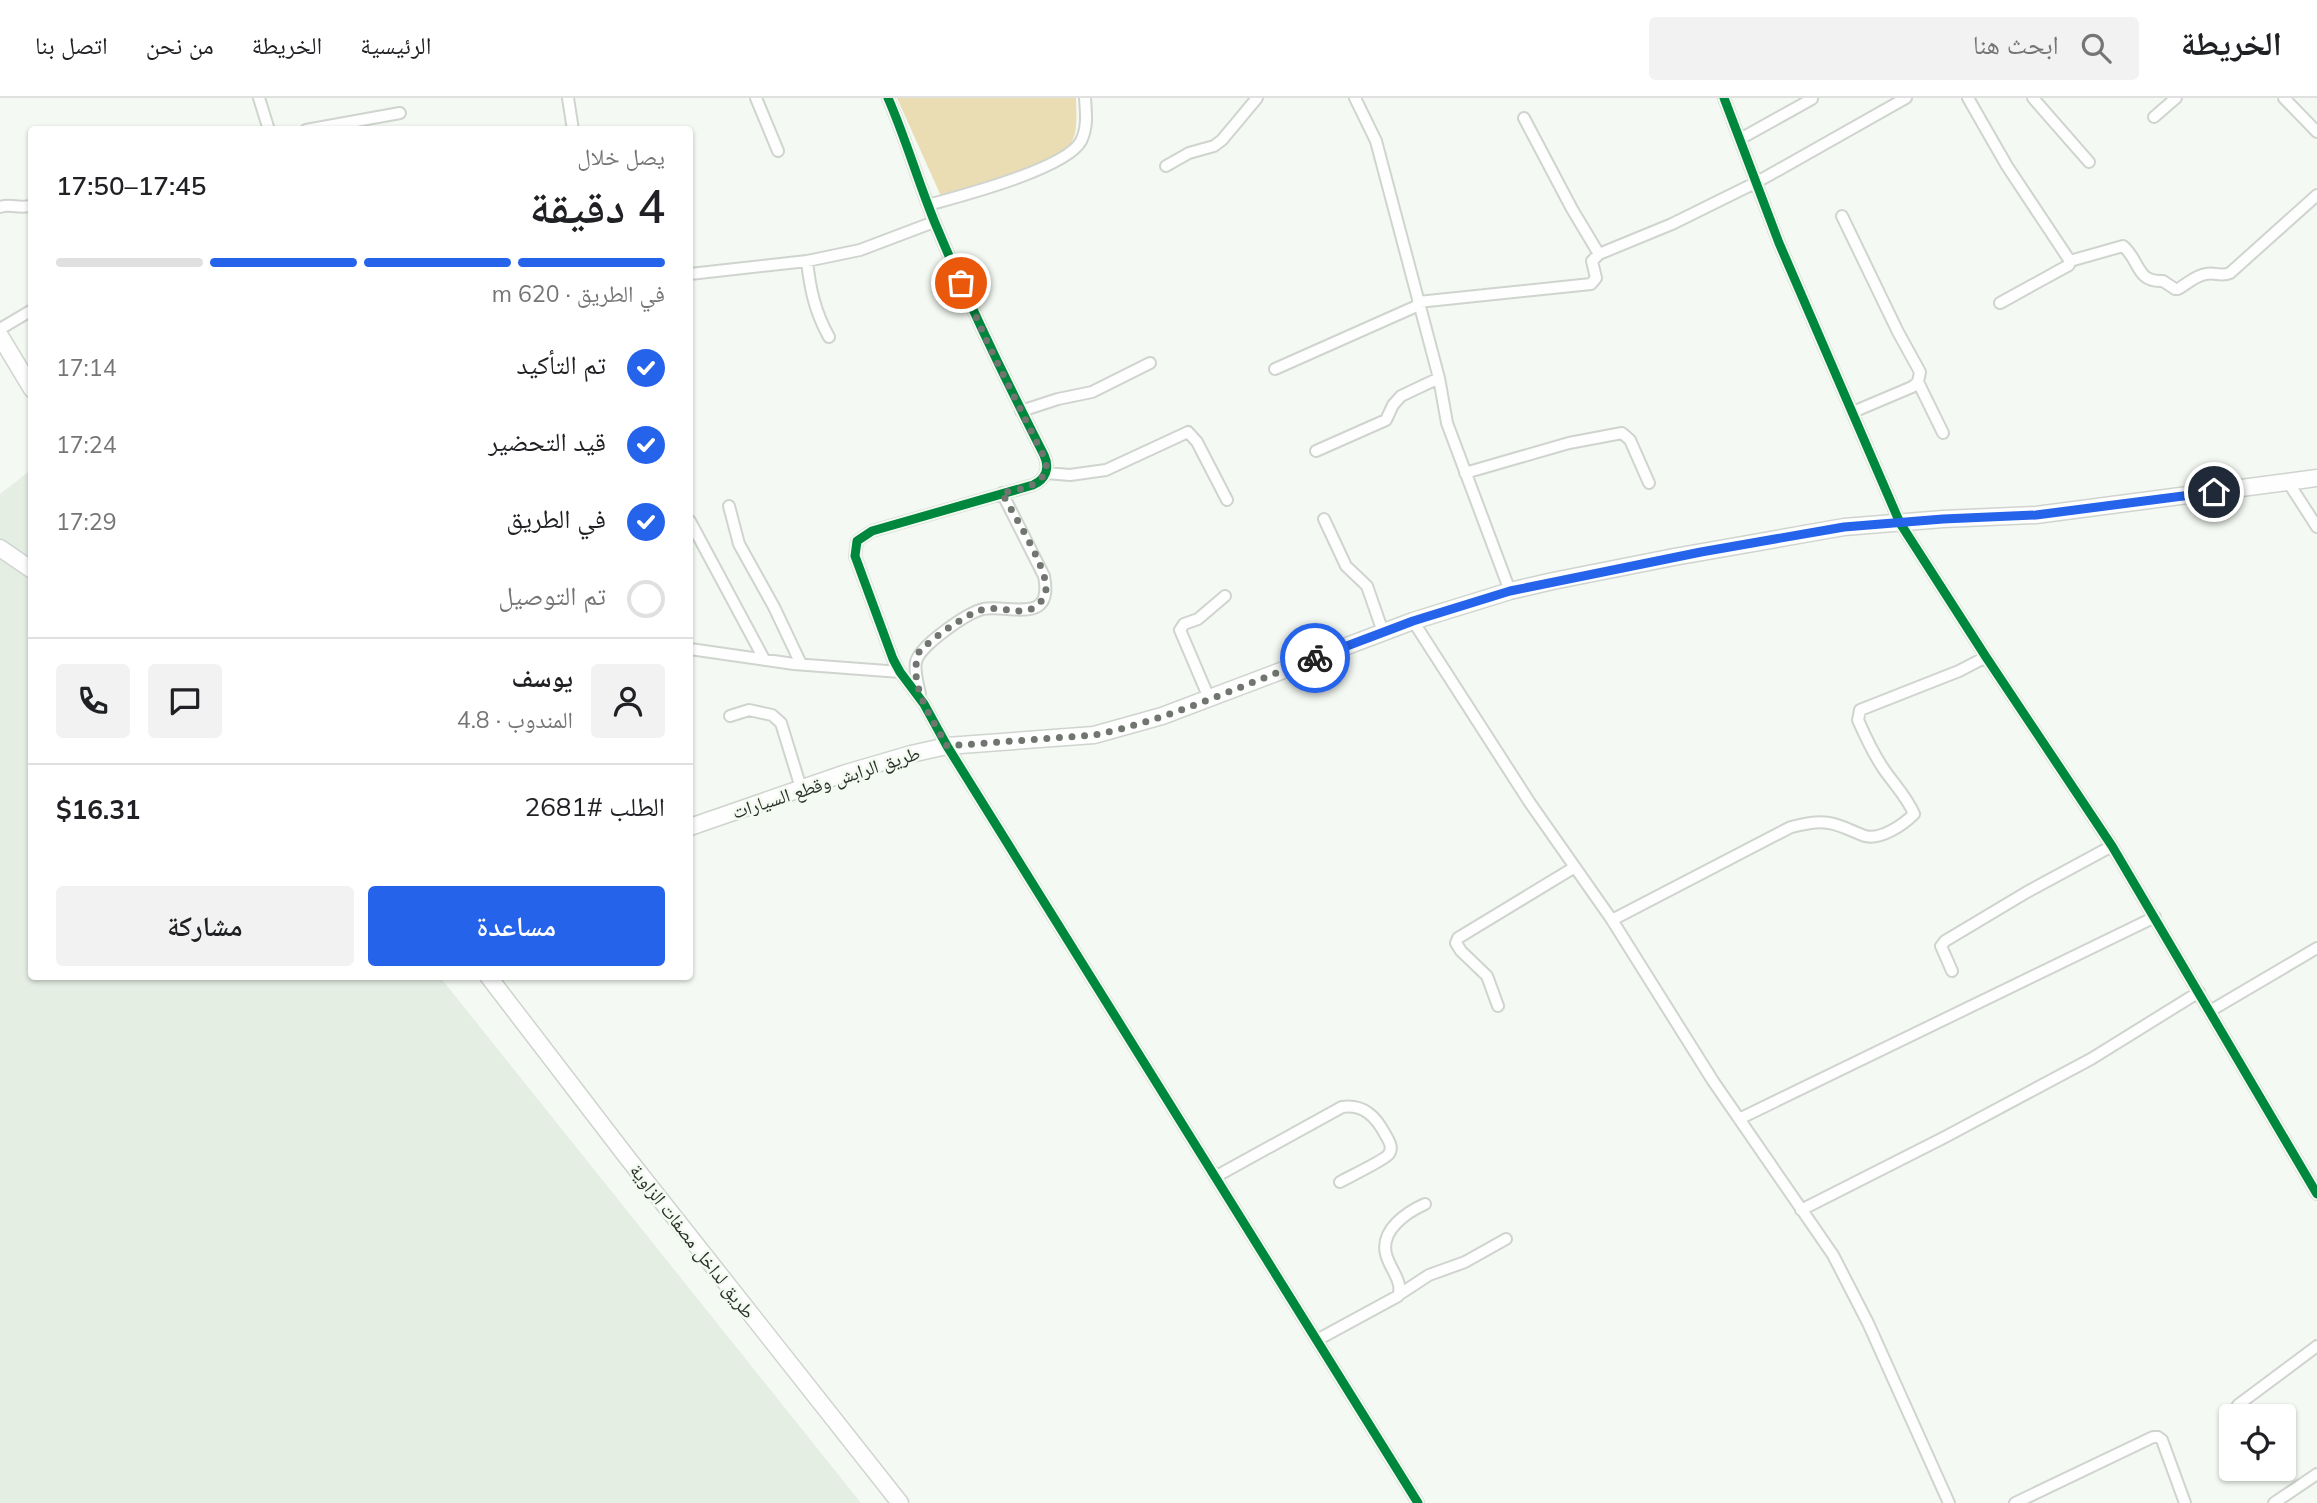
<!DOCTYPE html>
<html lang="ar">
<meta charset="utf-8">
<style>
body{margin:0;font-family:Mulish,"Noto Naskh Arabic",sans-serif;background:#f2f2f2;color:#202124;direction:rtl;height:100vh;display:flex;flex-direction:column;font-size:26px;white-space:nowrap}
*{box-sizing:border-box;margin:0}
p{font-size:23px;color:#757577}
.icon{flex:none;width:38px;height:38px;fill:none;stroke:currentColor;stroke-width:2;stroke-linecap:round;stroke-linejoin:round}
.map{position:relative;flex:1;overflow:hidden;direction:ltr}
.panel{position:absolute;left:28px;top:28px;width:665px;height:854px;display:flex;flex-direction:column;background:#fff;border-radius:7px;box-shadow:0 2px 5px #0004;direction:rtl}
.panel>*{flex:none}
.buttons{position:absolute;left:2219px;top:1306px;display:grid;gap:14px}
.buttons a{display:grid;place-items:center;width:77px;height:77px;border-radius:7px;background:#fff;box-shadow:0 2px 5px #0004;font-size:35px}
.pin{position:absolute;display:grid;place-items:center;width:60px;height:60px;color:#fff;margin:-30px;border:4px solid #fff;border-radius:50%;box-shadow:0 2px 7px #0007}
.courier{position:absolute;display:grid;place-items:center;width:70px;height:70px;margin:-35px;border:5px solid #2563eb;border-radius:50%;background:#fff;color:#222;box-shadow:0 2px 9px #0007}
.summary em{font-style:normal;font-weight:600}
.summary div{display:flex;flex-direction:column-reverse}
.summary{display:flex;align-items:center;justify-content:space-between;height:119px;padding:0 28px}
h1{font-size:46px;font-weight:600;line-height:52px}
.bar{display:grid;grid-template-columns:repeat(4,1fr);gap:10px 7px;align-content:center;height:84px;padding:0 28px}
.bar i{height:9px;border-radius:5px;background:#e0e0e0}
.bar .active{background:#2563eb}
.bar p{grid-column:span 4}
.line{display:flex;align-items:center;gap:18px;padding:0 28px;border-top:2px solid #e0e0e0}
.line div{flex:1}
.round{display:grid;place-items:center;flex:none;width:74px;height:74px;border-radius:7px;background:#f2f2f2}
ol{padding:0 28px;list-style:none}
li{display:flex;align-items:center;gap:21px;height:77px}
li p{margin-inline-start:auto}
li .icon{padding:7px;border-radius:50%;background:#2563eb;color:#fff;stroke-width:4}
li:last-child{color:#757577}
li i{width:38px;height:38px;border:4px solid #e0e0e0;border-radius:50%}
.button{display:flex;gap:14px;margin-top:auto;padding:14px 28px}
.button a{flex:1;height:80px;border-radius:7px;background:#2563eb;color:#fff;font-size:28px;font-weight:600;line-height:80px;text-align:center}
.button a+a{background:#f2f2f2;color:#202124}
header{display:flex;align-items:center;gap:42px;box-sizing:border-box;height:98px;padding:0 35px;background:#fff;border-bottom:2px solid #e0e0e0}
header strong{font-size:33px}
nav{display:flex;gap:38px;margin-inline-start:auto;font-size:24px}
.search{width:490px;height:63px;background:#f2f2f2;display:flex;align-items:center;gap:18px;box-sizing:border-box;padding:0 24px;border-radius:7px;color:#757577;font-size:26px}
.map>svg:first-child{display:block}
.built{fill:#e4eee3}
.green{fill:#eadcb3}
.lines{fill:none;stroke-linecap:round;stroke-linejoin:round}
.street-casing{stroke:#d0d4cf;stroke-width:14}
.secondary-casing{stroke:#d0d4cf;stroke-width:19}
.street{stroke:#fdfefd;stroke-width:10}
.secondary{stroke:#fdfefd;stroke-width:16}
.cycleway-casing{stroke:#f3fbf1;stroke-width:13}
.cycleway{stroke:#00873e;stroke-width:9}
.done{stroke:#717570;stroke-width:7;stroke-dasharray:0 12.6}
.route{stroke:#2563eb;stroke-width:9}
.labels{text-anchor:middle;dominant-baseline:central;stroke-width:5;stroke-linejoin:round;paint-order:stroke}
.street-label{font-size:19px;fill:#2b2e2a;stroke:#f3fbf1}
</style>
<header>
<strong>الخريطة</strong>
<div class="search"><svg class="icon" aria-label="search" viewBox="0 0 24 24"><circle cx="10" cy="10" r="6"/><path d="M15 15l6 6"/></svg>ابحث هنا</div>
<nav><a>الرئيسية</a><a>الخريطة</a><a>من نحن</a><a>اتصل بنا</a></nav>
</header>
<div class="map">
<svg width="2317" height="1405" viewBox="0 0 2317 1405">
<rect width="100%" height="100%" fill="#f4f9f3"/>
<!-- built -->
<path class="built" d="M 31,372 L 32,878 L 440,879 L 861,1405 L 0,1405 L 0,396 Z"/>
<!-- green -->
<path class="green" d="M 897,0 L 1076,0 C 1076,15 1079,36 1069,48 C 1052,68 968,89 941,98 Z"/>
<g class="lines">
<!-- street casing -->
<g class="street-casing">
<path id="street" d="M 259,0 L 269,32
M 568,0 L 573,32
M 756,0 L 778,53
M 888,0 C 906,41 918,84 935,125 C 968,204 1005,281 1044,357 C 1050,370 1046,381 1033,387 L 872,433 L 857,443 L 855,458 L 893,561 L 900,574 L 924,606 L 947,648 L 1418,1405
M 1355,0 L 1376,43 L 1439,280 L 1447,325 L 1510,493
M 1724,0 L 1779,145 L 1900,425 L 1986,559 L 2112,748 L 2317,1096
M 1968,0 L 2007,68 L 2070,163 L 2069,167 L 2000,205
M 2033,0 L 2089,64
M 2284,0 L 2317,34
M 2154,19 L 2176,0
M 1524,20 L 1572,111 L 1599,156 L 1672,126 L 1757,84 L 1906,0
M 306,32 L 400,15
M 1740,41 L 1812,1
M 1166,68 L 1189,55 L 1214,48 L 1222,42 L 1257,0
M 928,107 C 960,98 1066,71 1081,43 C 1088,29 1086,15 1085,0
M 0,109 C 11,105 21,112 32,107
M 1842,118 L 1898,234 L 1920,274 L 1918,284 L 1912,289 L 1853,314
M 807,163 C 810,191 815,214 829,239
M 2070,163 L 2123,148 C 2140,162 2136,185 2163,183 L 2175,191 L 2178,191 C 2187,186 2196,177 2206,176 C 2215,174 2221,179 2230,175 L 2317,97
M 690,176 L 807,163 L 860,152 L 934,124
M 1418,204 L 1591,186 L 1596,180 L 1592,163 L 1599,156
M 0,231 L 32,212
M 1275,271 L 1419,207
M 1918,284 L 1943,335
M 1021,313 L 1058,301 L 1092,294 L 1150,265
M 1316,353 L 1386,322 L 1393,307 L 1401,298 L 1439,280
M 1046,375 L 1070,377 L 1106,372 L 1188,334 L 1197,344 L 1227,402
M 1465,375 L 1569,345 L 1622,335 L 1630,342 L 1649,385
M 2288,384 L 2317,429
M 729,408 L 739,446 L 774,509 L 801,566
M 1324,421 L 1346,468 L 1367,488 L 1383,534
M 690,423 L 764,561
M 1413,523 L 1530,705 L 1612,822 L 1713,983 L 1833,1157 L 1868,1225 L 1949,1405
M 690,551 L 794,566 L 900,574
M 920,596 C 918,586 914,574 916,564 C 919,548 967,515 983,511 C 1009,506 1054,528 1044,478 L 1002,395
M 1209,600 L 1180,532 L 1184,526 L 1198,521 L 1225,498
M 730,618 L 749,612 L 772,617 L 781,625 L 801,690
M 1612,822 L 1791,729 C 1804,726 1815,723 1829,725 C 1842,727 1853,734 1865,738 C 1881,742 1903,727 1914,716 C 1907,699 1893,685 1883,670 C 1873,655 1865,638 1858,622 L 1860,612 L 1959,573 L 1986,559
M 1952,873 L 1941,848 L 1945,843 L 2027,794 L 2112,748
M 1498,908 L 1487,878 L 1461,853 L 1456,845 L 1458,840 L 1575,769
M 2210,913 L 2317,850
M 1739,1021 L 2155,819
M 1215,1079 L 1342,1009 C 1364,1006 1376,1019 1385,1036 C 1389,1043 1394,1050 1388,1057 C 1384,1062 1349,1079 1340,1084
M 1801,1112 L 1945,1039 L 2091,961 L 2199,894
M 1400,1196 L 1429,1177 L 1465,1164 L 1506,1141
M 1317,1242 L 1398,1198 C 1404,1184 1389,1170 1386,1156 C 1380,1132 1407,1114 1425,1106
M 2238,1307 L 2317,1248
M 2015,1405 L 2153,1339 L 2158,1339 L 2162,1342 L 2185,1405
M 2274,1405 L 2317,1376"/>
</g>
<!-- secondary casing -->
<g class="secondary-casing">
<path id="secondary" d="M 0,238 L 32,291
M 0,450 L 32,472
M 690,729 L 846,675 L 911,656 L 947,648 L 1094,637 L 1162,618 L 1413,523 L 1510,493 L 1553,483 L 1674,459 L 1844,429 L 1943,421 L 2036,417 L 2317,380
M 488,878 L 626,1058 L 900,1405"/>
</g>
<!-- street -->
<use href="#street" class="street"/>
<!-- secondary -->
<use href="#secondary" class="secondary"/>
<!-- cycleway casing -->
<g class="cycleway-casing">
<path id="cycleway" d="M 888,0 C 906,41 918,84 935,125 C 968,204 1005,281 1044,357 C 1050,370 1046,381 1033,387 L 872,433 L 857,443 L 855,458 L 893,561 L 900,574 L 924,606 L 947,648 L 1418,1405
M 1724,0 L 1779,145 L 1900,425 L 1986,559 L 2112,748 L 2317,1096"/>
</g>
<!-- cycleway -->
<use href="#cycleway" class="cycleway"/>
</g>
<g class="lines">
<!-- done -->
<path class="done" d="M 961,185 L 989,248 L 1046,363 C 1049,388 1020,391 1002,395 C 1014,417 1043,463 1046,487 C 1047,498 1040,508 1029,512 C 1014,516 997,507 981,512 C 965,517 931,541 919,554 C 907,587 932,620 947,648 L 1094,637 C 1166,623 1245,586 1315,560"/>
<!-- route -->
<path class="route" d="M 1315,560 L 1413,523 L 1510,493 L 1701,454 L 1844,429 L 1943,421 L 2036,417 L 2214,394"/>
</g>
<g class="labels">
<!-- street labels -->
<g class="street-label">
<text transform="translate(826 684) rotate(-18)">طريق الرابش وقطع السيارات</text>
<text transform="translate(693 1143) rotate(52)">طريق لداخل مصفات الزاوية</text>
</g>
</g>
</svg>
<div class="buttons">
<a><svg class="icon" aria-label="locate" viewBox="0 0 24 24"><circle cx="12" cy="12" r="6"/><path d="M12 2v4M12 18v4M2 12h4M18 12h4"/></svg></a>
</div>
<div class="pin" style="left:961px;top:185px;background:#ea580c"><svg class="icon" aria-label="bag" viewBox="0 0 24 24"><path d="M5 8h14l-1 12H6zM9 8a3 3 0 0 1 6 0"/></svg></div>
<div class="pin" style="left:2214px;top:394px;background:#1f2937"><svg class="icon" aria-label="home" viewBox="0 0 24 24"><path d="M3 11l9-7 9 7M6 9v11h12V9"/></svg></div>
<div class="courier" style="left:1315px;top:560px"><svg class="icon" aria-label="bike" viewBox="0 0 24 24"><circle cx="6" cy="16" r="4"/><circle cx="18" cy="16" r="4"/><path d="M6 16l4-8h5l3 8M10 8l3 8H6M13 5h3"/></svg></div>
<section class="panel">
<div class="summary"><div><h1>4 دقيقة</h1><p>يصل خلال</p></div><em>17:45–17:50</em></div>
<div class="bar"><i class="active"></i><i class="active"></i><i class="active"></i><i></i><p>في الطريق · 620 m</p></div>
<ol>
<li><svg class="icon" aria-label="check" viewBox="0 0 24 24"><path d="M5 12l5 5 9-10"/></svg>تم التأكيد<p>17:14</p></li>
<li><svg class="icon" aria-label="check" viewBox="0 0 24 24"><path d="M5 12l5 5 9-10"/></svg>قيد التحضير<p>17:24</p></li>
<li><svg class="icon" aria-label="check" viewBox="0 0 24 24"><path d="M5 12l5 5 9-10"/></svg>في الطريق<p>17:29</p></li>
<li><i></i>تم التوصيل</li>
</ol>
<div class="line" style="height:126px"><a class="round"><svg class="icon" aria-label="person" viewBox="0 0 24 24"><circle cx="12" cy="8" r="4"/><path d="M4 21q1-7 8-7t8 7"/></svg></a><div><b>يوسف</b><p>المندوب · 4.8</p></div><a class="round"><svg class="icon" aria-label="chat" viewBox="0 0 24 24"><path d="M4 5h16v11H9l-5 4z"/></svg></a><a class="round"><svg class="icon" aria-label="phone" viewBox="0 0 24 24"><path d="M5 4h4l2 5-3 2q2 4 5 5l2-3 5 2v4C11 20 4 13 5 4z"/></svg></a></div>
<div class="line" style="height:91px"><div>الطلب #2681</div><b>$16.31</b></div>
<div class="button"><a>مساعدة</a><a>مشاركة</a></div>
</section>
</div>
